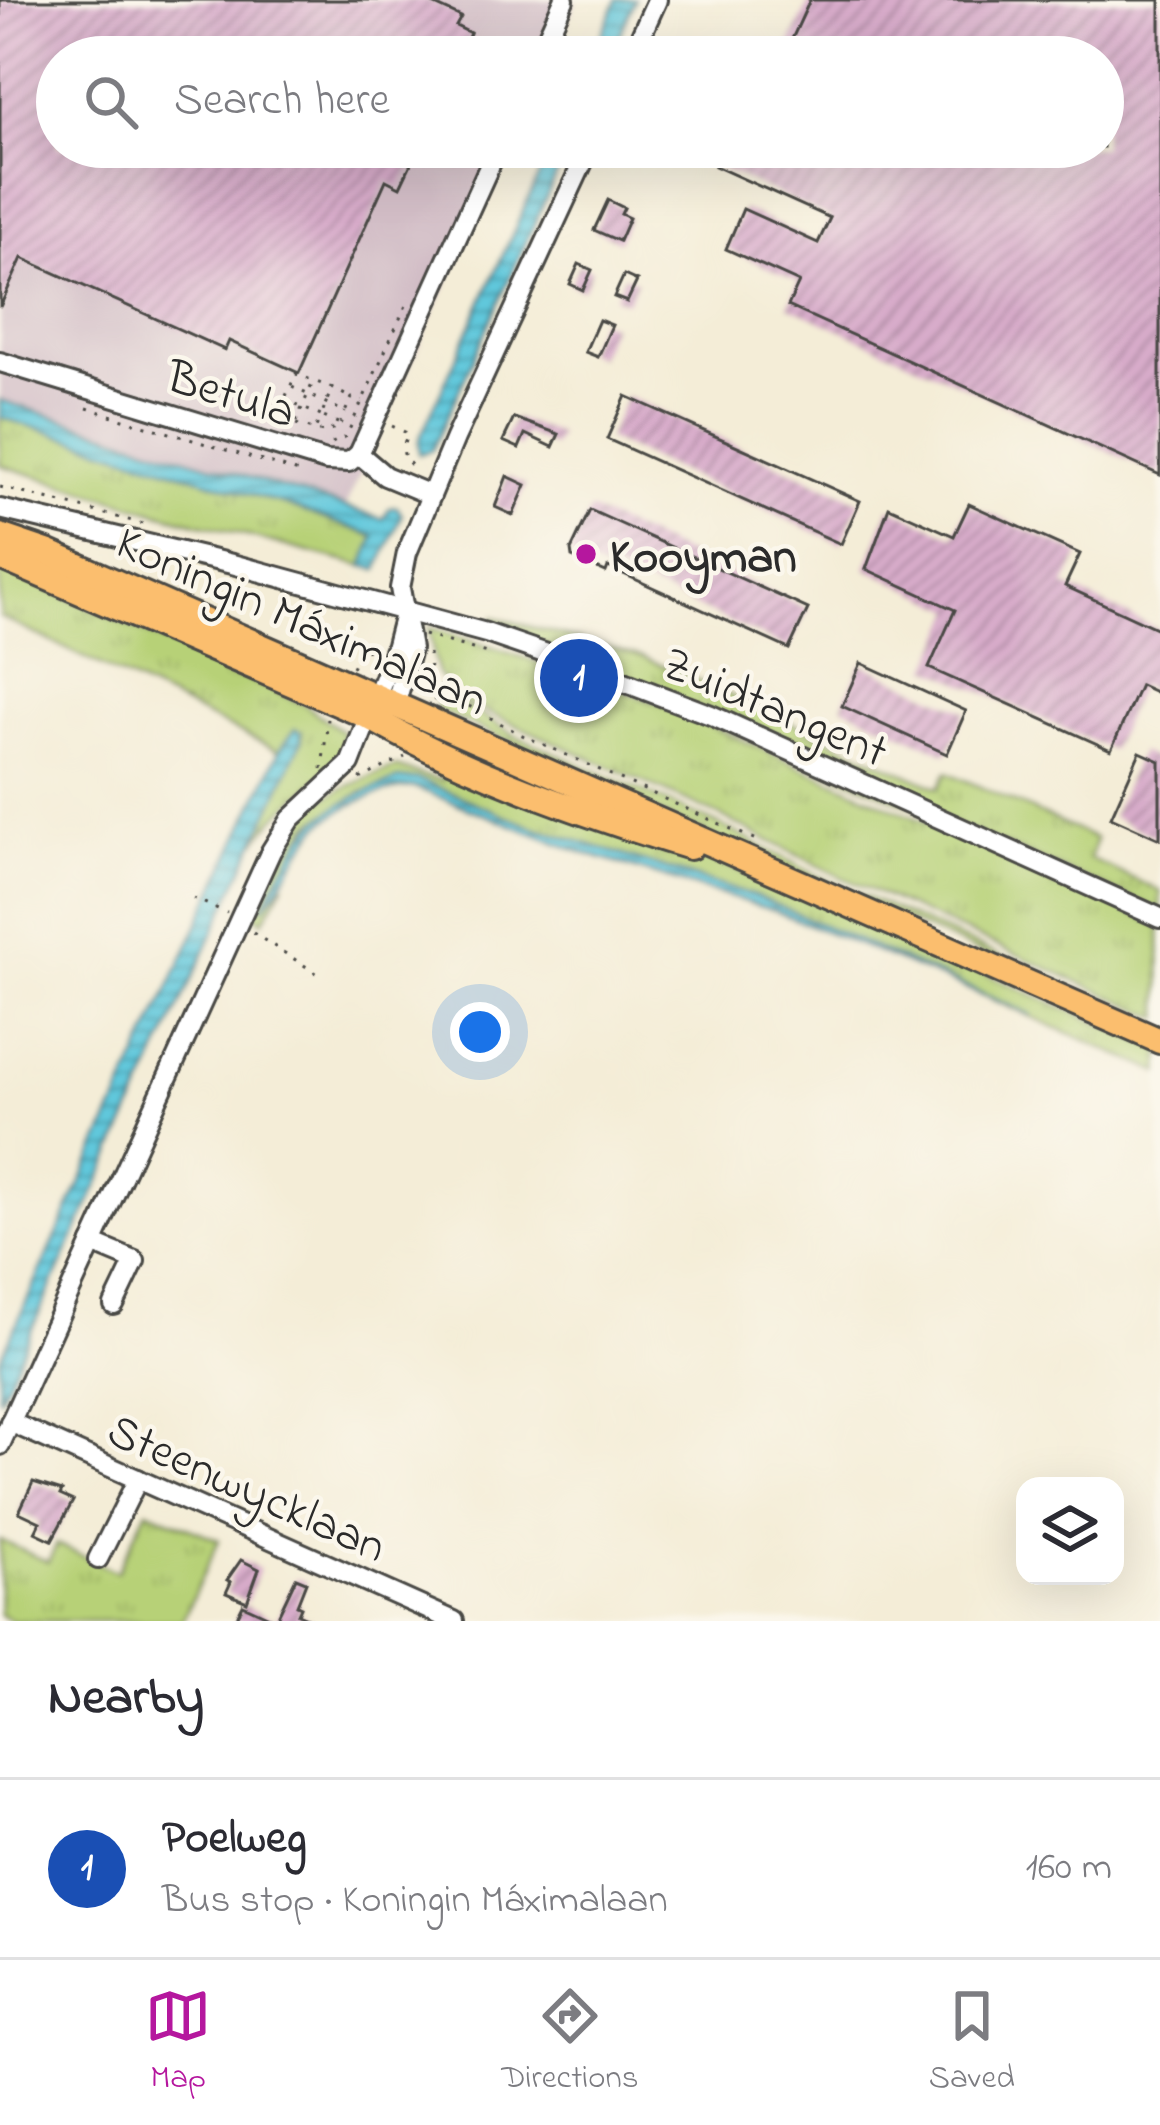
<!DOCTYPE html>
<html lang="en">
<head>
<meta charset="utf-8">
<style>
  body { margin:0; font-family:"Indie Flower",sans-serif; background:#f7f7f7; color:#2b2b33 }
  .controls { position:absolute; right:36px; bottom:36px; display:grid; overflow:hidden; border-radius:24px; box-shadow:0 12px 48px #0002 }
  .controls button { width:108px; height:108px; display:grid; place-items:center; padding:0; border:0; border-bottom:3px solid #e1e1e2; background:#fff; color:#2b2b33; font:60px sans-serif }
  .you { position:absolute; left:480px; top:1032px; width:42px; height:42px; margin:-30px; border:9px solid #fff; border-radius:50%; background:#1a73e8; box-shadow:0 0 0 18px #1a73e833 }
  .badge { display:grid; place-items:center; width:78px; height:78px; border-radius:50%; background:#b5179e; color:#fff; font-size:39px; font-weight:700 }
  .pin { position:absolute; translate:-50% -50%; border:6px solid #fff; box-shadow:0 3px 12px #0006 }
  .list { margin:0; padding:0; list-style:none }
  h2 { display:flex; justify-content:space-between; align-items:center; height:156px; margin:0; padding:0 48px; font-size:51px }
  h2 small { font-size:39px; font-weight:400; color:#7c7c81 }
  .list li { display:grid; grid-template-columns:78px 1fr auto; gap:36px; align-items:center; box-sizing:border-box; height:180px; padding:0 48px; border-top:3px solid #e1e1e2 }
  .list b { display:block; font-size:45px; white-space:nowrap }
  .list p { margin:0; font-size:39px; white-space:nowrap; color:#7c7c81 }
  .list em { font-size:39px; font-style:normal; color:#7c7c81 }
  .icon { flex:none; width:66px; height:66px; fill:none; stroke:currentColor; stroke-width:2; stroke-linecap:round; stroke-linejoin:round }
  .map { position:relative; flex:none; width:1160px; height:1621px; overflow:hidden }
  .search { position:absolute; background:#fff; box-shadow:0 12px 48px #0002; left:36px; right:36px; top:36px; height:132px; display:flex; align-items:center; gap:30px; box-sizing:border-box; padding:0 42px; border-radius:66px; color:#7c7c81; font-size:45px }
  .sheet { height:336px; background:#fff }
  nav { display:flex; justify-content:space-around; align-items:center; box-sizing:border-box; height:168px; border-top:3px solid #e1e1e2; background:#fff; font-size:33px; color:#7c7c81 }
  nav a { display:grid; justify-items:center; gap:6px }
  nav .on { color:#b5179e }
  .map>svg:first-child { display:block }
</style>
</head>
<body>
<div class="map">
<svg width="1160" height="1621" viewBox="0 0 1160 1621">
  <defs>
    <pattern id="grass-tufts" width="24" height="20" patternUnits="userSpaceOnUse" patternTransform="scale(3)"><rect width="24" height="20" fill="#b7d177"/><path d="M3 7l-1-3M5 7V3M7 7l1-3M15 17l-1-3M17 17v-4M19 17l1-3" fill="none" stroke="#9eb467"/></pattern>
    <pattern id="water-rules" width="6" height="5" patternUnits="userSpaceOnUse" patternTransform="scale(3)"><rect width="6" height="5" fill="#60c8dc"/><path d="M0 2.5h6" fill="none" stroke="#4fa3b3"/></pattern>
    <pattern id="building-hatch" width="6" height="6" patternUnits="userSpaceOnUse" patternTransform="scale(3)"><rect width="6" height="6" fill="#d8acca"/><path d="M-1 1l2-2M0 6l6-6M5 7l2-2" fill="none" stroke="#af8ca4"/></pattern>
  </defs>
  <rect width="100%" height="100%" fill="#fbf7ec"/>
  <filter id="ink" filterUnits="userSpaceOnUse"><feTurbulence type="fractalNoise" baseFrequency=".00833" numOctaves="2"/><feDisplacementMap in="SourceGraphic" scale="24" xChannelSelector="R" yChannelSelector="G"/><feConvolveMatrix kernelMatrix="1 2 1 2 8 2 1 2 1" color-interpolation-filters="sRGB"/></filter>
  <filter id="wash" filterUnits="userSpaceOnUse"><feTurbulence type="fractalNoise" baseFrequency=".004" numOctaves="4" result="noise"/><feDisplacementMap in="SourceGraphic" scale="48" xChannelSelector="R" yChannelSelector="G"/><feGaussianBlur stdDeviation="2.7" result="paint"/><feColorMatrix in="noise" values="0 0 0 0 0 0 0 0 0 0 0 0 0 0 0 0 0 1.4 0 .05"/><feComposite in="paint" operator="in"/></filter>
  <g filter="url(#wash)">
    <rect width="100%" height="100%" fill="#f4edd7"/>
    <path fill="#d2bdc6" d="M0 0H577L551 57H57V147H510L338 523 0 406Z"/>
    <g fill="url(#grass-tufts)" stroke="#717e51" stroke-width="3">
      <path d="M0 417 286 505 376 537 363 566 162 514 0 465Z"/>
      <path d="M0 567 305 705 343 732 342 757 275 818 256 841 301 742 300 732 294 730 279 751 0 617Z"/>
      <path d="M494 617 641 656 939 788 947 772 1096 839 1090 859 1160 891V910L490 629Z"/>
      <path d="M428 627 541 663 540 670 587 687 591 680 667 707 1160 926V1018L839 876 718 815 466 703 438 675Z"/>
      <path d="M443 693 517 736 731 830 816 875 1160 1026V1031L665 816 585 773 450 716 435 708Z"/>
      <path d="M417 749 778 885 1160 1049V1073L757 897 530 826 418 779 362 792 309 825 262 907 285 883 263 921 254 915C264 871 289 824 327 797 347 784 374 776 396 767L442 781 444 771 411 759Z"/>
      <path d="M147 1510 219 1540 182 1621H13L0 1615V1540L48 1562 57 1544 117 1572Z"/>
    </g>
    <g fill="url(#water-rules)" stroke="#467a84" stroke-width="3">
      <path d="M617 0H635L610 57H592Z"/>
      <path d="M552 147H569L432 450 419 454 418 442Z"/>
      <path d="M0 400 383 519 390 508 397 507 402 515 378 570 363 566 375 536 286 505 0 417Z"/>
      <path d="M295 729 301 732V742L0 1399V1360L211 896 279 751Z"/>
      <path d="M399 779H418L530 826 757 897 1032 1015 775 911 583 853 414 787C383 789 334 807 314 833 294 857 282 889 262 908 305 828 310 811 399 779Z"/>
    </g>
    <g id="blocks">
      <g fill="url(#building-hatch)">
        <path d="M0 0H424L461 17 456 26 470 33 460 57H57V147H419L400 187 386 180 299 373 229 341 225 350 22 258 0 307Z"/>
        <path d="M810 0H1160V475L788 306 799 282 726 249 743 209 818 243 830 218 715 166 723 147H1103V57H753L761 41 786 52Z"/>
        <path d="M682 39 721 57H682L676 54Z"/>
        <path d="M608 200 624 208 621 214 629 218 619 241 594 230Z"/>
        <path d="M579 264 592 270 583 290 570 284Z"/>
        <path d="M624 275 637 281 627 302 614 297Z"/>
        <path d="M599 320 612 325 598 357 585 352Z"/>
        <path d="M626 396 860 501 841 544 607 439Z"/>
        <path d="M514 418 559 434 553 447 525 434 519 448 503 441Z"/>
        <path d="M507 476 526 485 513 515 495 507Z"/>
        <path d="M969 504 1080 554 1065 586 1160 630V694L1140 685 1111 750 929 668 955 610 866 569 889 507 954 536Z"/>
        <path d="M590 510 808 609 789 649 608 567 606 572 572 557 571 550Z"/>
        <path d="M861 663 966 711 947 754 842 706Z"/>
        <path d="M1140 752 1160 761V839L1111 817Z"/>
        <path d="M33 1482 62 1491 60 1495 73 1501 52 1540 35 1532 40 1522 19 1512Z"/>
        <path d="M241 1560 259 1569 247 1602 226 1593 231 1582 227 1580Z"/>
        <path d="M296 1578 306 1582 297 1605 301 1607 298 1614 314 1621H235L243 1605 276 1620Z"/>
      </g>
    </g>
  </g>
  <g filter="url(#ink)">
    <use href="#blocks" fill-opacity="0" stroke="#494845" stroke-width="3"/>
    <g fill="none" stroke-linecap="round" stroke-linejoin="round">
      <g stroke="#494845" stroke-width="24">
        <g id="minor">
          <path d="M538 57 564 0"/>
          <path d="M631 57 657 0"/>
          <path d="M0 362 326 461 349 462 359 454"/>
          <path d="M359 454 498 147"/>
          <path d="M359 454 385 476 431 495"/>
          <path d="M0 509 232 564 486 633 582 666 711 715 1160 918"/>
          <path d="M387 709 395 706 411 649 400 588 407 553 455 438 590 147"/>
          <path d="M92 1243 135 1261 114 1305"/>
          <path d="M10 1422 454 1621"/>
          <path d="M0 1445 271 851 291 819 350 764 395 649 403 618"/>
          <path d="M98 1559 138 1479"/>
        </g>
      </g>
      <g stroke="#494845" stroke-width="30">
        <g id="major">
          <path d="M0 536 47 552 1160 1041"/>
          <path d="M0 557 367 716C469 774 579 813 690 847"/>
        </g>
      </g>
      <g stroke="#494845" stroke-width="3" stroke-dasharray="3 9" stroke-linecap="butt">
        <path d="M292 387 345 412 352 398 362 401"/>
        <path d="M332 388 296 374 276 418 323 432 339 427 345 412"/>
        <path d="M285 400 321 416 316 427"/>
        <path d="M87 408 302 473"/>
        <path d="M296 422 313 382"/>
        <path d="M338 423 321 416 332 388 349 397"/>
        <path d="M392 426 407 433C401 454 402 456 416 470"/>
        <path d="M332 443 345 437 349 430 408 301"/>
        <path d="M0 487 144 524"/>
        <path d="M424 635 490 654"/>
        <path d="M429 653 430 673"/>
        <path d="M352 667 359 652 374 649"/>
        <path d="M421 670 456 699 520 734 758 841"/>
        <path d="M434 701 442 687"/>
        <path d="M322 769 328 719"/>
        <path d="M360 779 405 757"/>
        <path d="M193 898 227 913"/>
        <path d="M253 933 318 974"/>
      </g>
      <use href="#minor" stroke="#fff" stroke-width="18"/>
      <use href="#major" stroke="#fbbe6e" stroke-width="24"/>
    </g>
  </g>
  <circle fill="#b5179e" stroke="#fbf7ec" stroke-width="4.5" cx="586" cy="554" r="12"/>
  <g text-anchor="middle" stroke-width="9" stroke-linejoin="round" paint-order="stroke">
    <g font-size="48" fill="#2b2b2b" stroke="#fbf7ec">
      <text transform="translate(232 392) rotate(17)" y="17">Betula</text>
      <text transform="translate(303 619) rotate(24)" y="17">Koningin Máximalaan</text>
      <text transform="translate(776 705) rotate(23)" y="17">Zuidtangent</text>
      <text transform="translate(248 1486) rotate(24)" y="17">Steenwycklaan</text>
    </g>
    <g font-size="48" font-weight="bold" fill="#2b2b2b" stroke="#fbf7ec" text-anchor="start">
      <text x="610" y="571">Kooyman</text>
    </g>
  </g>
</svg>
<div class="controls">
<button><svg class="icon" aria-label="layers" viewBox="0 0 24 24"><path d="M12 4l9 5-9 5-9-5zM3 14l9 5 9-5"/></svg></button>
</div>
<div class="you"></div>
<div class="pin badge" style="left:579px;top:678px;background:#1a4fb4">1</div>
<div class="search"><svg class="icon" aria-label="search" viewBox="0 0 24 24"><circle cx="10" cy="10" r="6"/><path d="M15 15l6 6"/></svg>Search here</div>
</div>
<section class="sheet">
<h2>Nearby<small></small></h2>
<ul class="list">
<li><span class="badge" style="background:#1a4fb4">1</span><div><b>Poelweg</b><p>Bus stop · Koningin Máximalaan</p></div><em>160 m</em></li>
</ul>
</section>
<nav>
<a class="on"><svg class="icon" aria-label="map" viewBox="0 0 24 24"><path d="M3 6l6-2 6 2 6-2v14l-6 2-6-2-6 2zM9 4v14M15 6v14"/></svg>Map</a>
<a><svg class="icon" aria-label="directions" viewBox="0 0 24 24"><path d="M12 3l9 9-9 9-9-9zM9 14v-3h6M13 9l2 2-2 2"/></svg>Directions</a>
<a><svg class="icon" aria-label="saved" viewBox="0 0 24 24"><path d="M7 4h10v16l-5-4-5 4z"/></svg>Saved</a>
</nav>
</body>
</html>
